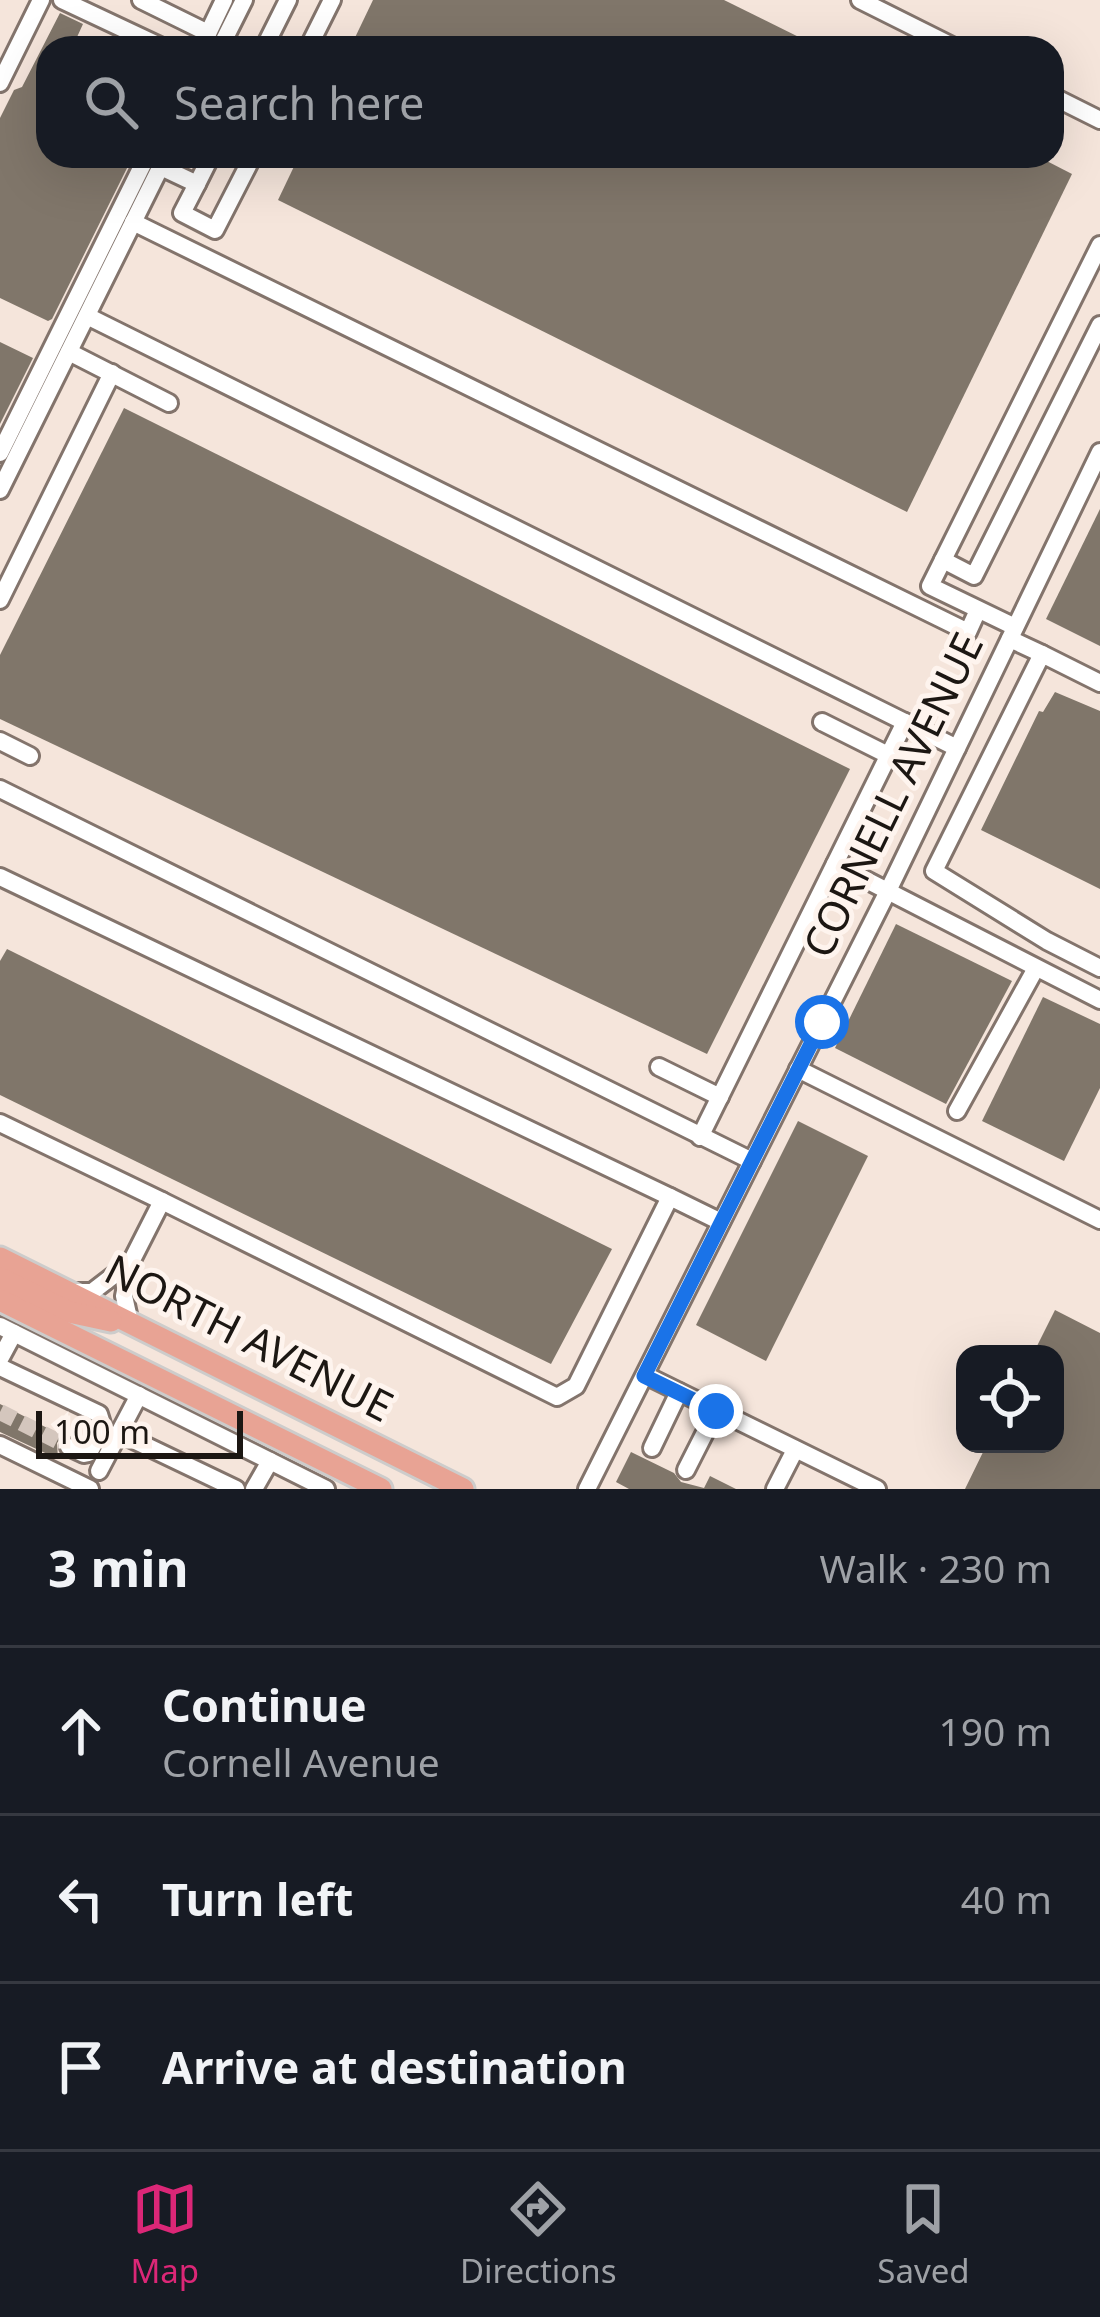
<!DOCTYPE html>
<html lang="en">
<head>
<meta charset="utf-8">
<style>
  body { margin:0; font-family:"Noto Sans",sans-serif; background:#242831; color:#f1f3f6 }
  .controls { position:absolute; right:36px; bottom:36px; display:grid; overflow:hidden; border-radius:24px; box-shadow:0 12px 48px #0002 }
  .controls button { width:108px; height:108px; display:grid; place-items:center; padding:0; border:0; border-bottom:3px solid #363941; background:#171b24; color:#f1f3f6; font:60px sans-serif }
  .scale { position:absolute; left:36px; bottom:30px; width:207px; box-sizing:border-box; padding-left:12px; border:6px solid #1c1713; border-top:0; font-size:33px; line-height:42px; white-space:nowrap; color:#1c1713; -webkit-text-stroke:9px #fef4ee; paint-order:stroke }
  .stop { position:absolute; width:36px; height:36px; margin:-27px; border:9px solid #1a73e8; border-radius:50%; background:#fff }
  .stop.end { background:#1a73e8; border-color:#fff; box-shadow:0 3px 12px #0008 }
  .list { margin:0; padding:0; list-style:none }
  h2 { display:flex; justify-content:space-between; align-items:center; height:156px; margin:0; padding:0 48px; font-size:51px }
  h2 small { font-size:39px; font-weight:400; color:#9ea1a6 }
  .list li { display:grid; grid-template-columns:78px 1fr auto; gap:36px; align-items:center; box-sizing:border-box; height:168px; padding:0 48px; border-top:3px solid #363941 }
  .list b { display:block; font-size:45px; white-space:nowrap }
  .list p { margin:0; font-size:39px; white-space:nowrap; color:#9ea1a6 }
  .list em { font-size:39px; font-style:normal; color:#9ea1a6 }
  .icon { flex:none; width:66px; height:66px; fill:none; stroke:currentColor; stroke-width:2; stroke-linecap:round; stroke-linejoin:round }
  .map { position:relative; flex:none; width:1100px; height:1489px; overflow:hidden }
  .search { position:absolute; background:#171b24; box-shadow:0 12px 48px #0002; left:36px; right:36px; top:36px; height:132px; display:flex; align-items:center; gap:30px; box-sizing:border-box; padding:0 42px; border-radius:36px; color:#9ea1a6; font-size:45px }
  .sheet { height:660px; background:#171b24 }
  nav { display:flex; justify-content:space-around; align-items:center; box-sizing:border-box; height:168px; border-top:3px solid #363941; background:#171b24; font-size:33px; color:#9ea1a6 }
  nav a { display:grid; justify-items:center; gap:6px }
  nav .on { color:#db2777 }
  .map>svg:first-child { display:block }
</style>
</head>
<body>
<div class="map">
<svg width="1100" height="1489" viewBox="0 0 1100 1489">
  <rect width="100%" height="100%" fill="#f5e5db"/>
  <g fill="#80766a">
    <path d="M373 0H724L821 48H350Z"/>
    <path d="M60 13 83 24 72 48H48V156H133L52 319 48 321 0 298V118L14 90 22 87Z"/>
    <path d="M299 156H1037L1072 174 907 512 278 200Z"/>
    <path d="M0 342 33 358 0 424Z"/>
    <path d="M124 408 850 769 707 1054 0 719V655Z"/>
    <path d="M1100 509V646L1046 619Z"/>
    <path d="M1055 692 1100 711V889L981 830 1039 711 1043 712Z"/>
    <path d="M896 924 1012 981 946 1104 835 1048Z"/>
    <path d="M7 949 612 1249 551 1364 0 1095V961Z"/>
    <path d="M1043 997 1100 1024V1088L1064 1161 982 1121Z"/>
    <path d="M798 1121 868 1156 766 1361 696 1325Z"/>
    <path d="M1055 1310 1100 1333V1489H965L987 1444H1055V1354H1033Z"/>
    <path d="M0 1404 63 1436 57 1443 58 1459 0 1432Z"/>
    <path d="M631 1452 674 1473 681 1482 704 1488 710 1476 736 1489H629L616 1482Z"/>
  </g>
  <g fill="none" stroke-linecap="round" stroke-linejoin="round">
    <path stroke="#d4c6bd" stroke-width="16" stroke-dasharray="16 8" stroke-linecap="butt" d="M0 1412 69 1447"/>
    <g stroke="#83746c" stroke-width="22">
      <g id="minor">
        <path d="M62 0 164 48"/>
        <path d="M141 0 208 33"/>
        <path d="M860 0 956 48"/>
        <path d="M201 48 224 0"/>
        <path d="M220 48 244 0"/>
        <path d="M264 48 288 0"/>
        <path d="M308 48 332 0"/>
        <path d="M0 83 41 0"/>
        <path d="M1052 96 1100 120"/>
        <path d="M161 167 197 184 182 213 215 230 253 156"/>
        <path d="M197 184 211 156"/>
        <path d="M133 222 968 632 978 610"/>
        <path d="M87 316 957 748"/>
        <path d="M69 352 169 403"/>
        <path d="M0 453 147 156"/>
        <path d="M0 490 166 156"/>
        <path d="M943 560 974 576 1100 325"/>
        <path d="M0 600 112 373"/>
        <path d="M1015 627 930 586 1100 245"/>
        <path d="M1010 639 1042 654"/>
        <path d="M1100 683 1042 654 934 871 1047 941 1100 968"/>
        <path d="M822 722 888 755"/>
        <path d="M0 741 30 756"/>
        <path d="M0 789 752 1161"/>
        <path d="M835 864 1100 1000"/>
        <path d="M0 877 670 1197"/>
        <path d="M659 1067 720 1097"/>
        <path d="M798 1069 1100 1220"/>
        <path d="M957 1111 1036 968"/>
        <path d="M0 1123 162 1201"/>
        <path d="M700 1137 905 722"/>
        <path d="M131 1262 162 1201 557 1397 576 1386 670 1197 721 1222"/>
        <path d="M73 1292H92L131 1262 124 1296 130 1323"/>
        <path d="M0 1326 326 1489"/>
        <path d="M0 1359 14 1333"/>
        <path d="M0 1367 99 1414 103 1427 89 1453 84 1454 69 1447"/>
        <path d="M645 1375 877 1489"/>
        <path d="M119 1433 236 1489"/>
        <path d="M0 1445 90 1489"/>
        <path d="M652 1448 679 1392"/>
        <path d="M686 1470 716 1411"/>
        <path d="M99 1471 139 1395"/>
        <path d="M254 1489 270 1461"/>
        <path d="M587 1489 887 893 1100 452"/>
        <path d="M775 1489 795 1450"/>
      </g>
    </g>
    <g stroke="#cdcccb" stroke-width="27">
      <g id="major">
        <path d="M0 1258 463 1489"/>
        <path d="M0 1278 69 1312 111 1321"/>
        <path d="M0 1300 381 1489"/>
      </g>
    </g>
    <use href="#minor" stroke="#fff" stroke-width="16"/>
    <use href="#major" stroke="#e8a394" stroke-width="21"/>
  </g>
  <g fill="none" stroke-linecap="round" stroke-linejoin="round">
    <path stroke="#1a73e8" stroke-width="15" d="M716 1411 644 1376 822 1022"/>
  </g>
  <g text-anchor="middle" stroke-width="10" stroke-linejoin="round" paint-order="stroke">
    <g font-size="42" fill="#1c1713" stroke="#fef4ee">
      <text transform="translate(893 795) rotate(-64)" y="15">CORNELL AVENUE</text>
      <text transform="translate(249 1338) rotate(27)" y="15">NORTH AVENUE</text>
    </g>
  </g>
</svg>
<div class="controls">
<button><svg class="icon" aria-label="locate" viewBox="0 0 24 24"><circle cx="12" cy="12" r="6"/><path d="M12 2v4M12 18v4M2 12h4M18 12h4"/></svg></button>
</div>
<div class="scale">100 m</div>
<div class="stop" style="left:822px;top:1022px"></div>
<div class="stop end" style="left:716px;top:1411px"></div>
<div class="search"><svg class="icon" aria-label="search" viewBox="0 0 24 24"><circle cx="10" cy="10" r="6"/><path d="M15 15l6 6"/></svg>Search here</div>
</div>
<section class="sheet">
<h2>3 min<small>Walk · 230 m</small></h2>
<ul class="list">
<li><svg class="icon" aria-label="ahead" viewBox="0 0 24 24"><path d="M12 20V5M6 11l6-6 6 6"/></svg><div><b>Continue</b><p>Cornell Avenue</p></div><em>190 m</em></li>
<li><svg class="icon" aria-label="left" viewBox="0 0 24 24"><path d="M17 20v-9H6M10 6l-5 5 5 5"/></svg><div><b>Turn left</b></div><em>40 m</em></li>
<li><svg class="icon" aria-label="arrive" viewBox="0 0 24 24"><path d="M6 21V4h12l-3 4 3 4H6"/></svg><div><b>Arrive at destination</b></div></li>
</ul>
</section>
<nav>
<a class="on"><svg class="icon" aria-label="map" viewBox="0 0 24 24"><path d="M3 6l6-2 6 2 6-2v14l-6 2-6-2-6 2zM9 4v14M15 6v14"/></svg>Map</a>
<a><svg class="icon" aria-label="directions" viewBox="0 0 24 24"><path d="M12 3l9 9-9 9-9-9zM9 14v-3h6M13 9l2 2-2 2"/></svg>Directions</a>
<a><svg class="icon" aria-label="saved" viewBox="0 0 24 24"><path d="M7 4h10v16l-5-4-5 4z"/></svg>Saved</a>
</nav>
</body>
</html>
